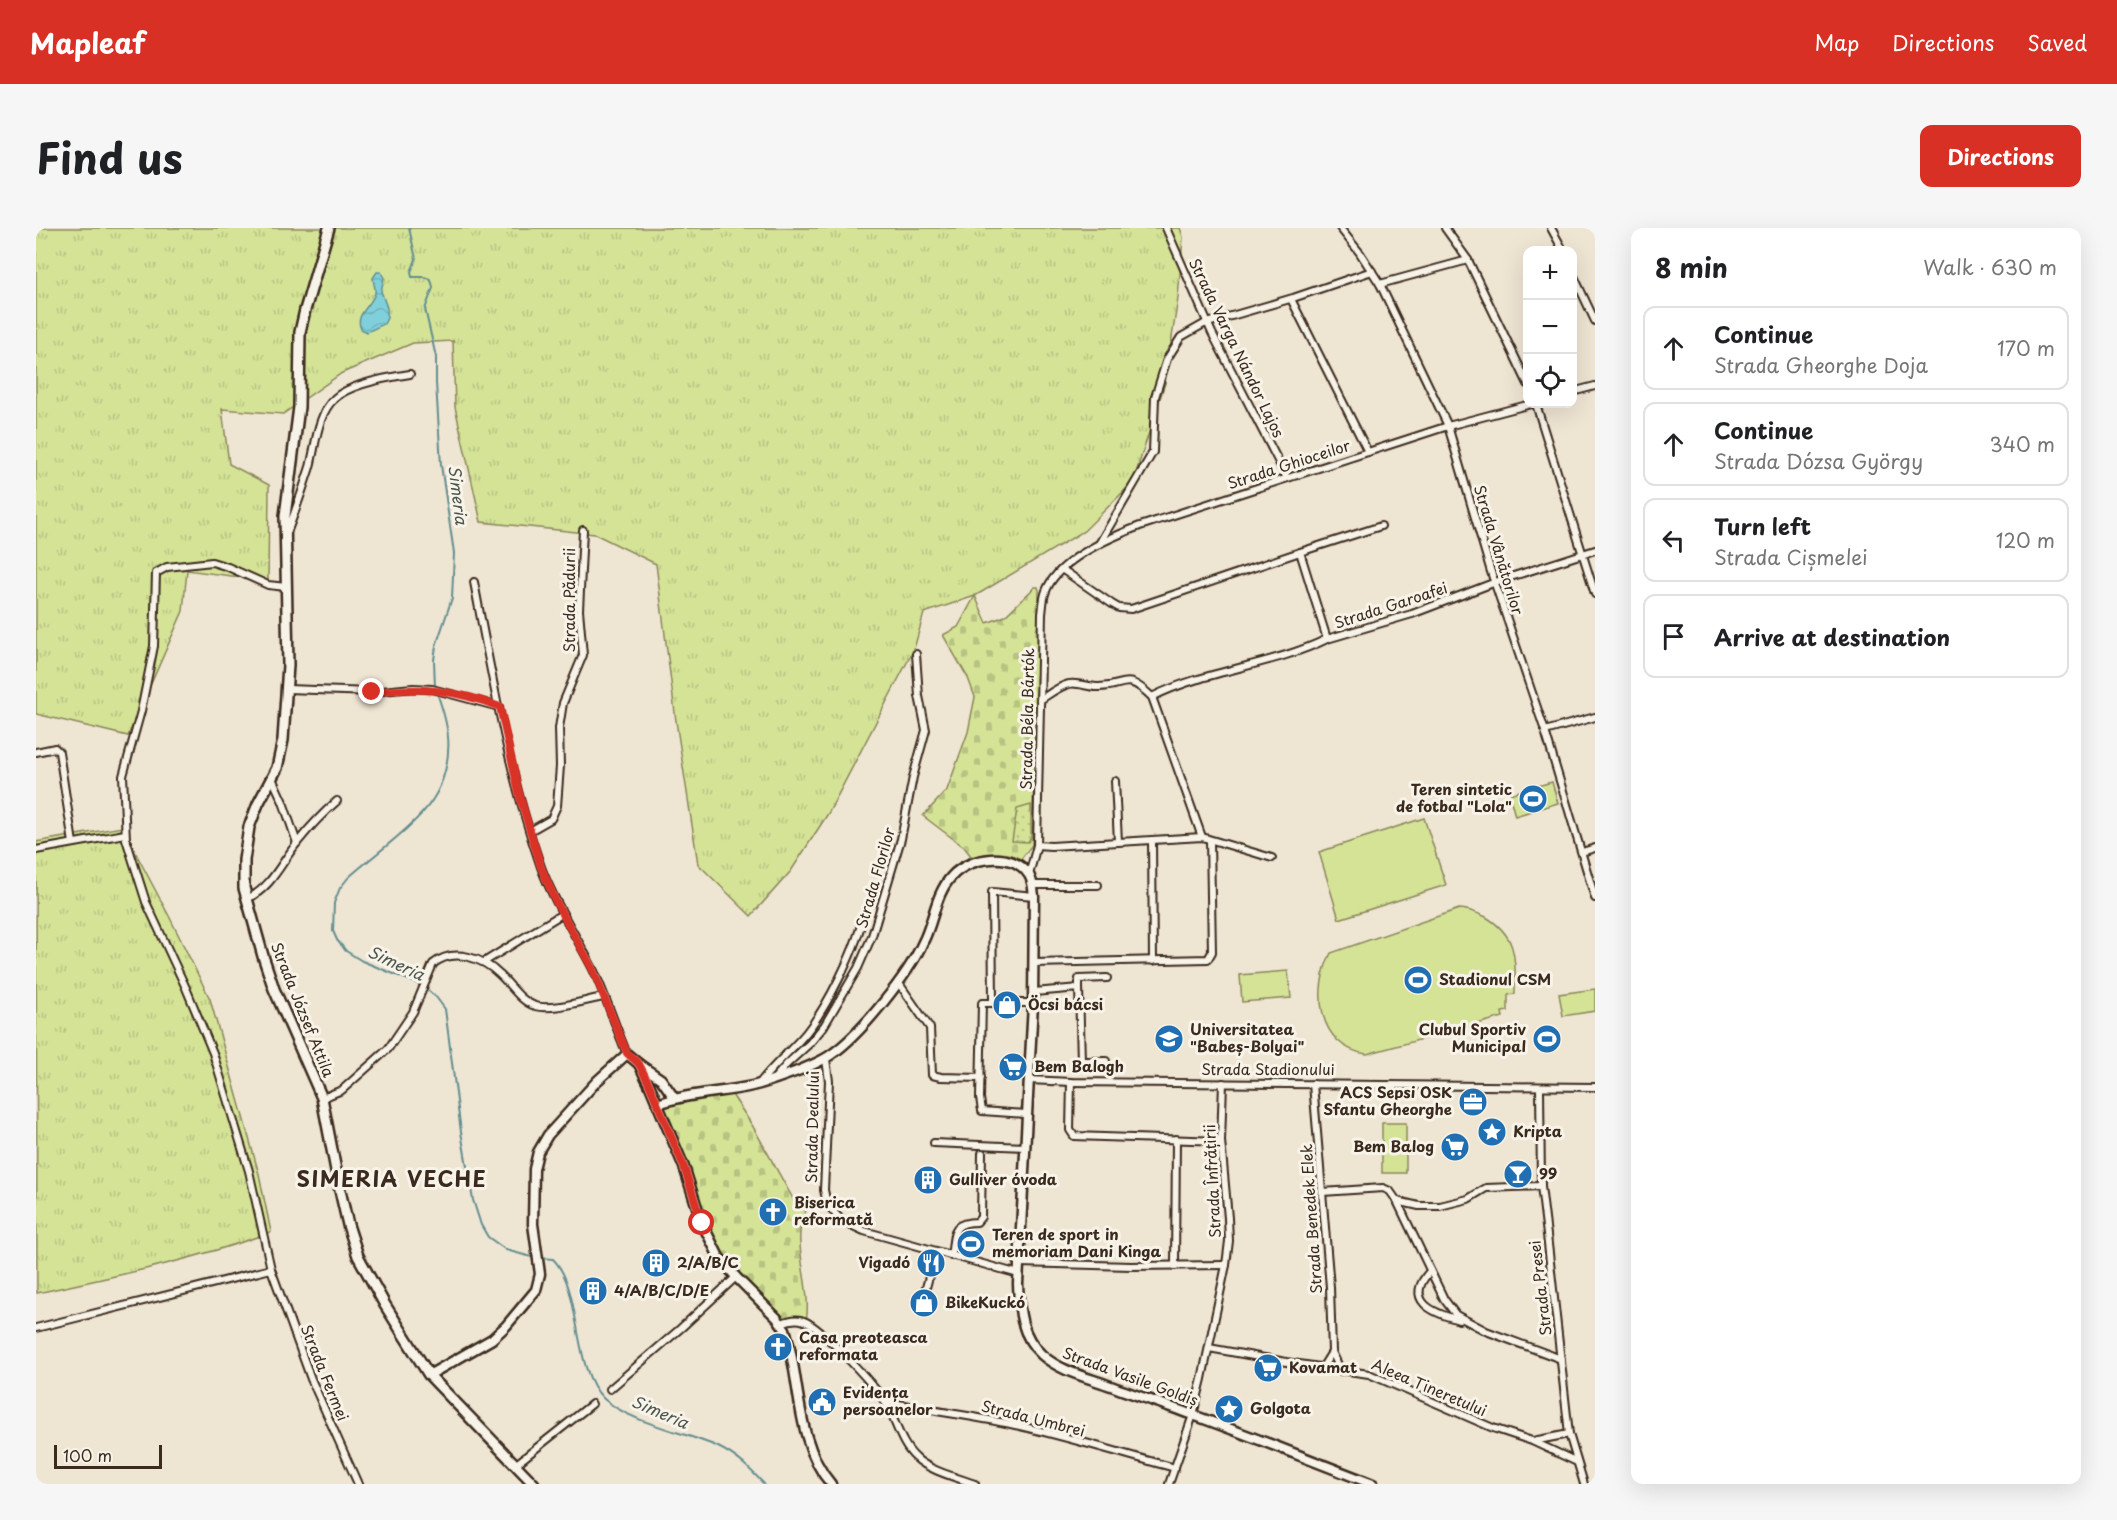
<!DOCTYPE html>
<html lang="en">
<head>
<meta charset="utf-8">
<style>
  body { margin:0; font-family:"Playpen Sans",sans-serif; background:#f6f6f6; color:#202124 }
  .controls { position:absolute; right:18px; top:18px; display:grid; overflow:hidden; border-radius:12px; box-shadow:0 6px 24px #0002 }
  .controls button { width:54px; height:54px; display:grid; place-items:center; padding:0; border:0; border-bottom:2px solid #e0e0e0; background:#fff; color:#202124; font:30px sans-serif }
  .scale { position:absolute; left:18px; bottom:15px; width:108px; box-sizing:border-box; padding-left:6px; border:3px solid #3b2a1e; border-top:0; font-size:16px; line-height:21px; white-space:nowrap; color:#3b2a1e; -webkit-text-stroke:4px #f7f3e8; paint-order:stroke }
  .stop { position:absolute; width:18px; height:18px; margin:-14px; border:4px solid #d93025; border-radius:50%; background:#fff }
  .stop.end { background:#d93025; border-color:#fff; box-shadow:0 2px 6px #0008 }
  .list { margin:0; padding:0; list-style:none }
  h2 { display:flex; justify-content:space-between; align-items:center; height:78px; margin:0; padding:0 24px; font-size:26px }
  h2 small { font-size:20px; font-weight:400; color:#757577 }
  .list li { display:grid; grid-template-columns:39px 1fr auto; gap:18px; align-items:center; box-sizing:border-box; height:84px; margin:0 12px 12px; padding:0 12px; border:2px solid #e0e0e0; border-radius:12px }
  .list b { display:block; font-size:22px; white-space:nowrap }
  .list p { margin:0; font-size:20px; white-space:nowrap; color:#757577 }
  .list em { font-size:20px; font-style:normal; color:#757577 }
  .icon { flex:none; width:33px; height:33px; fill:none; stroke:currentColor; stroke-width:2; stroke-linecap:round; stroke-linejoin:round }
  .map { position:relative; flex:none; width:1559px; height:1256px; overflow:hidden; border-radius:12px }
  header { display:flex; align-items:center; gap:36px; box-sizing:border-box; height:84px; padding:0 30px; background:#d93025; color:#fff }
  header strong { font-size:28px }
  nav { display:flex; gap:33px; margin-inline-start:auto; font-size:21px }
  .intro { display:flex; align-items:center; justify-content:space-between; box-sizing:border-box; height:144px; padding:0 36px }
  h1 { margin:0; font-size:42px }
  .button { padding:15px 27px; border-radius:12px; background:#d93025; color:#fff; font-size:21px; font-weight:700 }
  main { display:flex; gap:36px; padding:0 36px }
  aside { flex:1; background:#fff; border-radius:12px; box-shadow:0 6px 24px #0002 }
  .map>svg:first-child { display:block }
</style>
</head>
<body>
<header>
<strong>Mapleaf</strong>
<nav><a>Map</a><a>Directions</a><a>Saved</a></nav>
</header>
<div class="intro"><h1>Find us</h1><a class="button">Directions</a></div>
<main>
<div class="map">
<svg width="1559" height="1256" viewBox="0 0 1559 1256">
  <defs>
    <pattern id="grass-tufts" width="24" height="20" patternUnits="userSpaceOnUse" patternTransform="scale(1.5)"><rect width="24" height="20" fill="#d5e397"/><path d="M3 7l-1-3M5 7V3M7 7l1-3M15 17l-1-3M17 17v-4M19 17l1-3" fill="none" stroke="#b8c382"/></pattern>
    <pattern id="cemetery-stones" width="16" height="16" patternUnits="userSpaceOnUse" patternTransform="scale(1.5)"><rect width="16" height="16" fill="#d5e397"/><path d="M2 7V4a2 2 0 0 1 4 0v3zM10 15v-3a2 2 0 0 1 4 0v3z" fill="#b8c382"/></pattern>
    <pattern id="garden-dots" width="8" height="8" patternUnits="userSpaceOnUse" patternTransform="scale(1.5)"><rect width="8" height="8" fill="#d5e397"/><path d="M2 2h.1M6 6h.1" fill="none" stroke="#b8c382" stroke-width="1.8" stroke-linecap="round"/></pattern>
    <pattern id="water-waves" width="16" height="10" patternUnits="userSpaceOnUse" patternTransform="scale(1.5)"><rect width="16" height="10" fill="#80d0dc"/><path d="M0 5q4-4 8 0t8 0" fill="none" stroke="#70b3bc"/></pattern>
  </defs>
  <rect width="100%" height="100%" fill="#efe5d3"/>
  <filter id="ink" filterUnits="userSpaceOnUse"><feTurbulence type="fractalNoise" baseFrequency=".0167" numOctaves="2"/><feDisplacementMap in="SourceGraphic" scale="12" xChannelSelector="R" yChannelSelector="G"/><feConvolveMatrix kernelMatrix="1 2 1 2 8 2 1 2 1" color-interpolation-filters="sRGB"/></filter>
  <g filter="url(#ink)">
    <g fill="url(#grass-tufts)" stroke="#88865a" stroke-width="1.5">
      <path d="M0 0H1144L1147 9 1142 70 1129 155 1097 254 1048 303 939 368 888 385 878 421 793 584 755 643 715 688 662 636 640 493 620 336 559 306 445 294 419 179 417 113 377 115 306 145 247 186 186 181 193 236 233 257 232 353 151 342 147 383 92 508 0 486Z"/>
      <path d="M86 599 133 688 174 771 223 946 235 1004C159 1032 80 1048 1 1065L0 614Z"/>
    </g>
    <g fill="url(#cemetery-stones)" stroke="#88865a" stroke-width="1.5">
      <path d="M999 359H1002L1003 362 996 617 981 636 939 633 928 619 887 588 911 562 932 504 939 469 932 450 907 407 922 399 939 368 951 395 969 388Z"/>
      <path d="M693 862 716 897 760 976 770 983C753 1013 777 1059 770 1093L746 1095 683 1029 622 876Z"/>
    </g>
    <g fill="#d5e397" stroke="#88865a" stroke-width="1.5">
      <path d="M1516 554 1522 575 1479 588 1473 566Z"/>
      <path d="M1388 590 1410 657 1303 691 1283 624Z"/>
      <path d="M1423 681C1433 681 1441 685 1450 689 1483 709 1479 733 1479 766L1472 767V783L1466 784 1467 789 1331 826C1281 819 1276 762 1295 725Z"/>
      <path d="M1252 743 1255 770 1206 774 1204 747Z"/>
      <path d="M1559 761V783L1527 788 1523 766Z"/>
      <rect x="1346" y="895" width="24" height="50"/>
    </g>
    <path fill="url(#garden-dots)" stroke="#88865a" stroke-width="1.5" d="M995 577V609L992 614 976 613 981 581Z"/>
    <path fill="url(#water-waves)" stroke="#648e90" stroke-width="1.5" d="M341 44H345L348 50 345 63 351 80V90L348 96 331 104 325 101C318 86 335 79 339 65 340 61 337 54 337 50Z"/>
    <g fill="none" stroke-linecap="round" stroke-linejoin="round">
      <g stroke="#648e90" stroke-width="2">
        <path d="M373 0 380 31 375 44 376 49H388L394 51 396 55 397 60 389 81 400 129V155L405 237 418 325 416 370 400 418 398 432 399 459"/>
        <path d="M401 465C406 479 411 494 412 509 414 529 408 555 397 571 382 596 335 629 312 650L304 660 298 675 297 703 301 712 310 723 326 733 385 757 400 769 409 781 425 904 437 972 445 997 452 1009 470 1022 499 1030"/>
        <path d="M505 1030 517 1031C547 1061 535 1140 568 1171 595 1195 649 1204 682 1219 701 1228 714 1241 728 1256"/>
      </g>
      <g stroke="#3b2a1e" stroke-width="10">
        <g id="street">
          <path d="M1130 0 1176 105 1251 250"/>
          <path d="M1304 0 1324 25 1344 56 1412 198 1455 344 1509 503 1559 670"/>
          <path d="M1409 0 1432 32 1492 156"/>
          <path d="M1515 0 1527 22"/>
          <path d="M1536 44 1559 93"/>
          <path d="M1344 56 1432 32"/>
          <path d="M1255 71 1332 224"/>
          <path d="M1536 164 1559 158"/>
          <path d="M1500 176 1559 366"/>
          <path d="M1345 298 1264 324 1291 411 1376 386 1465 352 1559 322"/>
          <path d="M251 305C259 284 267 261 274 239 280 217 281 186 299 170 314 156 354 149 374 146"/>
          <path d="M1063 316 1117 224 1119 169 1131 131 1145 109 1168 96 1257 70 1336 43"/>
          <path d="M1027 342 1076 376 1083 380 1095 381 1264 324"/>
          <path d="M438 354C456 449 473 548 505 639 518 675 540 707 557 741 570 768 579 798 591 826"/>
          <path d="M250 359 232 357 192 339 176 334 131 339 120 345 118 418 105 483 87 548 90 611 110 674 150 760 177 825 213 943 235 1041 275 1151 322 1256"/>
          <path d="M251 461 336 464 377 460 396 461 463 479"/>
          <path d="M1116 469 1166 609"/>
          <path d="M1004 472C1012 467 1023 458 1033 456 1041 454 1052 459 1061 459 1091 460 1087 442 1116 469 1172 441 1236 438 1291 411"/>
          <path d="M1509 503 1559 489"/>
          <path d="M0 524 19 520 23 524 37 615"/>
          <path d="M236 550 247 574 261 615"/>
          <path d="M1079 553 1082 614"/>
          <path d="M494 603 515 591 521 578 524 538 523 500 527 475 547 427 543 382 547 302"/>
          <path d="M1116 612 1117 733"/>
          <path d="M1001 617 1015 618 1166 609 1236 630"/>
          <path d="M0 622 89 606"/>
          <path d="M1546 624 1559 620"/>
          <path d="M993 647 1001 617 1006 386C1007 379 1007 370 1010 363 1022 332 1075 309 1104 298L1412 198 1495 176"/>
          <path d="M997 657H1062"/>
          <path d="M211 671C236 659 245 635 261 615 273 600 287 585 301 573"/>
          <path d="M448 734 526 686"/>
          <path d="M998 735 1172 731 1176 724 1174 613"/>
          <path d="M862 754 894 800 896 847 905 849 945 850"/>
          <path d="M1043 760V751L1071 750"/>
          <path d="M998 764 1043 760 1045 833H1070"/>
          <path d="M957 774 956 664 998 668"/>
          <path d="M790 831 793 853 788 962C791 985 808 995 828 1003L983 1046"/>
          <path d="M738 851 751 836 774 815 788 798 822 740 836 708 865 611 877 549 890 502 883 468 880 426"/>
          <path d="M993 852 1035 854 1559 859"/>
          <path d="M1035 854 1034 902 1038 908 1185 913"/>
          <path d="M723 856C737 837 755 823 770 805 791 779 818 725 826 693"/>
          <path d="M1277 856 1294 1059 1296 1124 1305 1143"/>
          <path d="M1504 859 1505 958 1511 1007 1533 1206 1548 1256"/>
          <path d="M286 870 306 862 352 821 377 784 397 736C418 719 447 730 464 747 475 757 484 773 499 778 516 783 550 772 568 769"/>
          <path d="M990 886 946 883 944 870 946 775H997"/>
          <path d="M898 915 989 919"/>
          <path d="M1286 964 1347 960 1354 963 1361 973 1408 1071 1420 1087 1450 1103 1525 1131"/>
          <path d="M1361 973 1383 978H1404L1432 971 1450 960 1505 958"/>
          <path d="M915 1028C919 1006 914 994 941 994L945 989 946 925"/>
          <path d="M983 1035 1095 1038 1190 1037"/>
          <path d="M1139 1038 1140 911"/>
          <path d="M1394 1043C1367 1073 1397 1085 1423 1092"/>
          <path d="M885 1078 900 1023"/>
          <path d="M746 1095C753 1092 761 1090 768 1093 785 1099 838 1157 849 1174 860 1192 864 1216 880 1230 892 1242 922 1250 939 1256"/>
          <path d="M0 1100 235 1041"/>
          <path d="M1173 1120 1256 1135 1333 1146 1457 1200 1496 1213 1541 1234"/>
          <path d="M1286 1140 1296 1124"/>
          <path d="M574 1161 645 1100 700 1049"/>
          <path d="M848 1173C893 1183 939 1188 984 1198 1036 1210 1087 1226 1139 1240"/>
          <path d="M1497 1213 1533 1206"/>
          <path d="M479 1237 556 1176"/>
          <path d="M1133 1256 1157 1187 1166 1151 1190 1037 1193 1013 1192 990 1185 913 1187 855"/>
        </g>
      </g>
      <g stroke="#3b2a1e" stroke-width="13">
        <g id="secondary">
          <path d="M603 836 625 851 639 871"/>
          <path d="M622 876C652 865 685 865 716 858 730 855 745 849 759 844 772 839 785 834 796 826 825 806 873 746 887 714 898 693 899 666 916 648 933 629 977 622 993 647 997 653 997 661 998 668L997 775 982 1056C983 1083 985 1108 1006 1127 1024 1143 1050 1149 1072 1157 1099 1167 1127 1176 1154 1186 1216 1208 1276 1233 1337 1256"/>
          <path d="M393 1147 456 1111 470 1098 500 1062 504 1046 497 996 498 941 502 924 512 907 561 853 591 826 603 836 613 856 648 939 666 995 683 1029 700 1049 741 1090 749 1101C765 1151 759 1214 795 1256"/>
        </g>
      </g>
      <g stroke="#3b2a1e" stroke-width="14">
        <path id="primary" d="M293 0 269 82 264 104 263 179 249 288 252 437 247 512 241 540 222 576 213 599 208 632V660L227 728 238 761 286 870 303 958 312 997 322 1028 349 1077 393 1147 498 1256"/>
      </g>
      <use href="#street" stroke="#f7f3e8" stroke-width="6"/>
      <use href="#secondary" stroke="#f7f3e8" stroke-width="8"/>
      <use href="#primary" stroke="#f7f3e8" stroke-width="9"/>
    </g>
  </g>
  <g fill="none" stroke-linecap="round" stroke-linejoin="round" filter="url(#ink)">
    <path stroke="#d93025" stroke-width="8" d="M336 464C384 459 418 461 464 479L484 569 505 639 520 674 557 742 591 825 603 836 613 856 648 939 666 995"/>
  </g>
  <defs>
    <g id="stadium-disc" transform="scale(1.5)"><circle r="9.5" fill="#1f6fb2" stroke="#f7f3e8"/><path d="M0-5a6.5 5 0 1 0 0 10a6.5 5 0 1 0 0-10ZM-3.5-1.8h7v3.6h-7Z" fill="#fff"/></g>
    <g id="shop-disc" transform="scale(1.5)"><circle r="9.5" fill="#1f6fb2" stroke="#f7f3e8"/><path d="M-5-2.5h2.3a2.7 3.5 0 0 1 5.4 0H5L5.5 6h-11ZM-1.5-2.5h3a1.5 2.3 0 0 0-3 0Z" fill="#fff"/></g>
    <g id="university-disc" transform="scale(1.5)"><circle r="9.5" fill="#1f6fb2" stroke="#f7f3e8"/><path d="M0-5L7-2L0 1L-7-2ZM-4 1L0 2.5L4 1V4Q0 6-4 4Z" fill="#fff"/></g>
    <g id="supermarket-disc" transform="scale(1.5)"><circle r="9.5" fill="#1f6fb2" stroke="#f7f3e8"/><path d="M-6-5.5h2.5l.6 2H6L4.5 2H-2.5L-4.4-4H-6ZM-1.5 3.2a1.3 1.3 0 1 0 .1 0ZM3 3.2a1.3 1.3 0 1 0 .1 0Z" fill="#fff"/></g>
    <g id="office-disc" transform="scale(1.5)"><circle r="9.5" fill="#1f6fb2" stroke="#f7f3e8"/><path d="M-6-3h4V-5.5h4V-3h4V5H-6ZM-1-4.5V-3h2v-1.5ZM-6 0V1H6V0Z" fill="#fff"/></g>
    <g id="sight-disc" transform="scale(1.5)"><circle r="9.5" fill="#1f6fb2" stroke="#f7f3e8"/><path d="M0-6L1.8-2.2L6-1.7L2.9 1.2L3.7 5.4L0 3.3L-3.7 5.4L-2.9 1.2L-6-1.7L-1.8-2.2Z" fill="#fff"/></g>
    <g id="bar-disc" transform="scale(1.5)"><circle r="9.5" fill="#1f6fb2" stroke="#f7f3e8"/><path d="M-6-5H6L.8 .8V4.5H3.5V6h-7V4.5H-.8V.8Z" fill="#fff"/></g>
    <g id="building-disc" transform="scale(1.5)"><circle r="9.5" fill="#1f6fb2" stroke="#f7f3e8"/><path d="M-4-6H4V6H1V3H-1V6H-4ZM-2.5-4.3h1.7v1.8h-1.7ZM.8-4.3h1.7v1.8H.8ZM-2.5-1h1.7V.8h-1.7ZM.8-1h1.7V.8H.8Z" fill="#fff"/></g>
    <g id="church-disc" transform="scale(1.5)"><circle r="9.5" fill="#1f6fb2" stroke="#f7f3e8"/><path d="M-1.2-6h2.4v3.5h3.3v2.4h-3.3V6h-2.4V-.1h-3.3v-2.4h3.3Z" fill="#fff"/></g>
    <g id="restaurant-disc" transform="scale(1.5)"><circle r="9.5" fill="#1f6fb2" stroke="#f7f3e8"/><path d="M-5-6h1v4h1v-4h1v4h1v-4h1v5L-1.5 .5V6h-2V.5L-5-1ZM5-6V6H3V1.5H1.5Q1.5-4 5-6Z" fill="#fff"/></g>
    <g id="civic-disc" transform="scale(1.5)"><circle r="9.5" fill="#1f6fb2" stroke="#f7f3e8"/><path d="M-.6-6.5H3V-4.5H.6V-3L4-1V1h2V6H-6V1h2V-1L-.6-3ZM-1.2 2.5V6h2.4V2.5Z" fill="#fff"/></g>
  </defs>
  <g fill-rule="evenodd">
    <use href="#stadium-disc" x="1497" y="571"/>
    <use href="#stadium-disc" x="1382" y="752"/>
    <use href="#shop-disc" x="971" y="777"/>
    <use href="#university-disc" x="1133" y="811"/>
    <use href="#stadium-disc" x="1511" y="811"/>
    <use href="#supermarket-disc" x="977" y="839"/>
    <use href="#office-disc" x="1437" y="874"/>
    <use href="#sight-disc" x="1456" y="904"/>
    <use href="#supermarket-disc" x="1419" y="919"/>
    <use href="#bar-disc" x="1482" y="946"/>
    <use href="#building-disc" x="892" y="952"/>
    <use href="#church-disc" x="737" y="984"/>
    <use href="#stadium-disc" x="935" y="1016"/>
    <use href="#building-disc" x="620" y="1035"/>
    <use href="#restaurant-disc" x="895" y="1035"/>
    <use href="#building-disc" x="557" y="1063"/>
    <use href="#shop-disc" x="888" y="1075"/>
    <use href="#church-disc" x="742" y="1119"/>
    <use href="#supermarket-disc" x="1232" y="1140"/>
    <use href="#civic-disc" x="786" y="1174"/>
    <use href="#sight-disc" x="1193" y="1181"/>
  </g>
  <g text-anchor="middle" stroke-width="6" stroke-linejoin="round" paint-order="stroke">
    <g font-size="15" fill="#3b2a1e" stroke="#f7f3e8">
      <text transform="translate(1200 120) rotate(64)" y="5">Strada Varga Nándor Lajos</text>
      <text transform="translate(1253 237) rotate(-18)" y="5">Strada Ghioceilor</text>
      <text transform="translate(1462 322) rotate(73)" y="5">Strada Vânătorilor</text>
      <text transform="translate(534 372) rotate(-90)" y="5">Strada Pădurii</text>
      <text transform="translate(1355 378) rotate(-18)" y="5">Strada Garoafei</text>
      <text transform="translate(992 491) rotate(-89)" y="5">Strada Béla Bártók</text>
      <text transform="translate(840 650) rotate(-74)" y="5">Strada Florilor</text>
      <text transform="translate(266 782) rotate(68)" y="5">Strada József Attila</text>
      <text x="1232" y="847">Strada Stadionului</text>
      <text transform="translate(777 899) rotate(-89)" y="5">Strada Dealului</text>
      <text transform="translate(1177 953) rotate(-93)" y="5">Strada Înfrățirii</text>
      <text transform="translate(1276 991) rotate(-94)" y="5">Strada Benedek Elek</text>
      <text transform="translate(1505 1060) rotate(-97)" y="5">Strada Presei</text>
      <text transform="translate(288 1145) rotate(68)" y="5">Strada Fermei</text>
      <text transform="translate(1094 1149) rotate(20)" y="5">Strada Vasile Goldiș</text>
      <text transform="translate(1393 1160) rotate(23)" y="5">Aleea Tineretului</text>
      <text transform="translate(997 1191) rotate(14)" y="5">Strada Umbrei</text>
    </g>
    <g font-size="15" font-weight="bold" fill="#3b2a1e" stroke="#f7f3e8" text-anchor="start">
      <text x="1476" y="567" text-anchor="end">Teren sintetic<tspan x="1476" dy="17">de fotbal "Lola"</tspan></text>
      <text x="1403" y="757">Stadionul CSM</text>
      <text x="992" y="782">Öcsi bácsi</text>
      <text x="1154" y="807">Universitatea<tspan x="1154" dy="17">"Babeș-Bolyai"</tspan></text>
      <text x="1490" y="807" text-anchor="end">Clubul Sportiv<tspan x="1490" dy="17">Municipal</tspan></text>
      <text x="998" y="844">Bem Balogh</text>
      <text x="1416" y="870" text-anchor="end">ACS Sepsi OSK<tspan x="1416" dy="17">Sfantu Gheorghe</tspan></text>
      <text x="1477" y="909">Kripta</text>
      <text x="1398" y="924" text-anchor="end">Bem Balog</text>
      <text x="1503" y="951">99</text>
      <text x="913" y="957">Gulliver óvoda</text>
      <text x="758" y="980">Biserica<tspan x="758" dy="17">reformată</tspan></text>
      <text x="956" y="1012">Teren de sport in<tspan x="956" dy="17">memoriam Dani Kinga</tspan></text>
      <text x="641" y="1040">2/A/B/C</text>
      <text x="874" y="1040" text-anchor="end">Vigadó</text>
      <text x="578" y="1068">4/A/B/C/D/E</text>
      <text x="909" y="1080">BikeKuckó</text>
      <text x="763" y="1115">Casa preoteasca<tspan x="763" dy="17">reformata</tspan></text>
      <text x="1253" y="1145">Kovamat</text>
      <text x="807" y="1170">Evidența<tspan x="807" dy="17">persoanelor</tspan></text>
      <text x="1214" y="1186">Golgota</text>
    </g>
    <g font-size="16" font-style="italic" fill="#4c544e" stroke="#f7f3e8">
      <text transform="translate(422 267) rotate(83)" y="6">Simeria</text>
      <text transform="translate(360 735) rotate(25)" y="6">Simeria</text>
      <text transform="translate(624 1184) rotate(23)" y="6">Simeria</text>
    </g>
    <g font-size="21" font-weight="bold" letter-spacing="1.5" fill="#3b2a1e" stroke="#f7f3e8">
      <text x="356" y="959">SIMERIA VECHE</text>
    </g>
  </g>
</svg>
<div class="controls">
<button>+</button>
<button>−</button>
<button><svg class="icon" aria-label="locate" viewBox="0 0 24 24"><circle cx="12" cy="12" r="6"/><path d="M12 2v4M12 18v4M2 12h4M18 12h4"/></svg></button>
</div>
<div class="scale">100 m</div>
<div class="stop" style="left:666px;top:995px"></div>
<div class="stop end" style="left:336px;top:464px"></div>
</div>
<aside>
<h2>8 min<small>Walk · 630 m</small></h2>
<ul class="list">
<li><svg class="icon" aria-label="ahead" viewBox="0 0 24 24"><path d="M12 20V5M6 11l6-6 6 6"/></svg><div><b>Continue</b><p>Strada Gheorghe Doja</p></div><em>170 m</em></li>
<li><svg class="icon" aria-label="ahead" viewBox="0 0 24 24"><path d="M12 20V5M6 11l6-6 6 6"/></svg><div><b>Continue</b><p>Strada Dózsa György</p></div><em>340 m</em></li>
<li><svg class="icon" aria-label="left" viewBox="0 0 24 24"><path d="M17 20v-9H6M10 6l-5 5 5 5"/></svg><div><b>Turn left</b><p>Strada Cișmelei</p></div><em>120 m</em></li>
<li><svg class="icon" aria-label="arrive" viewBox="0 0 24 24"><path d="M6 21V4h12l-3 4 3 4H6"/></svg><div><b>Arrive at destination</b></div></li>
</ul>
</aside>
</main>
</body>
</html>
